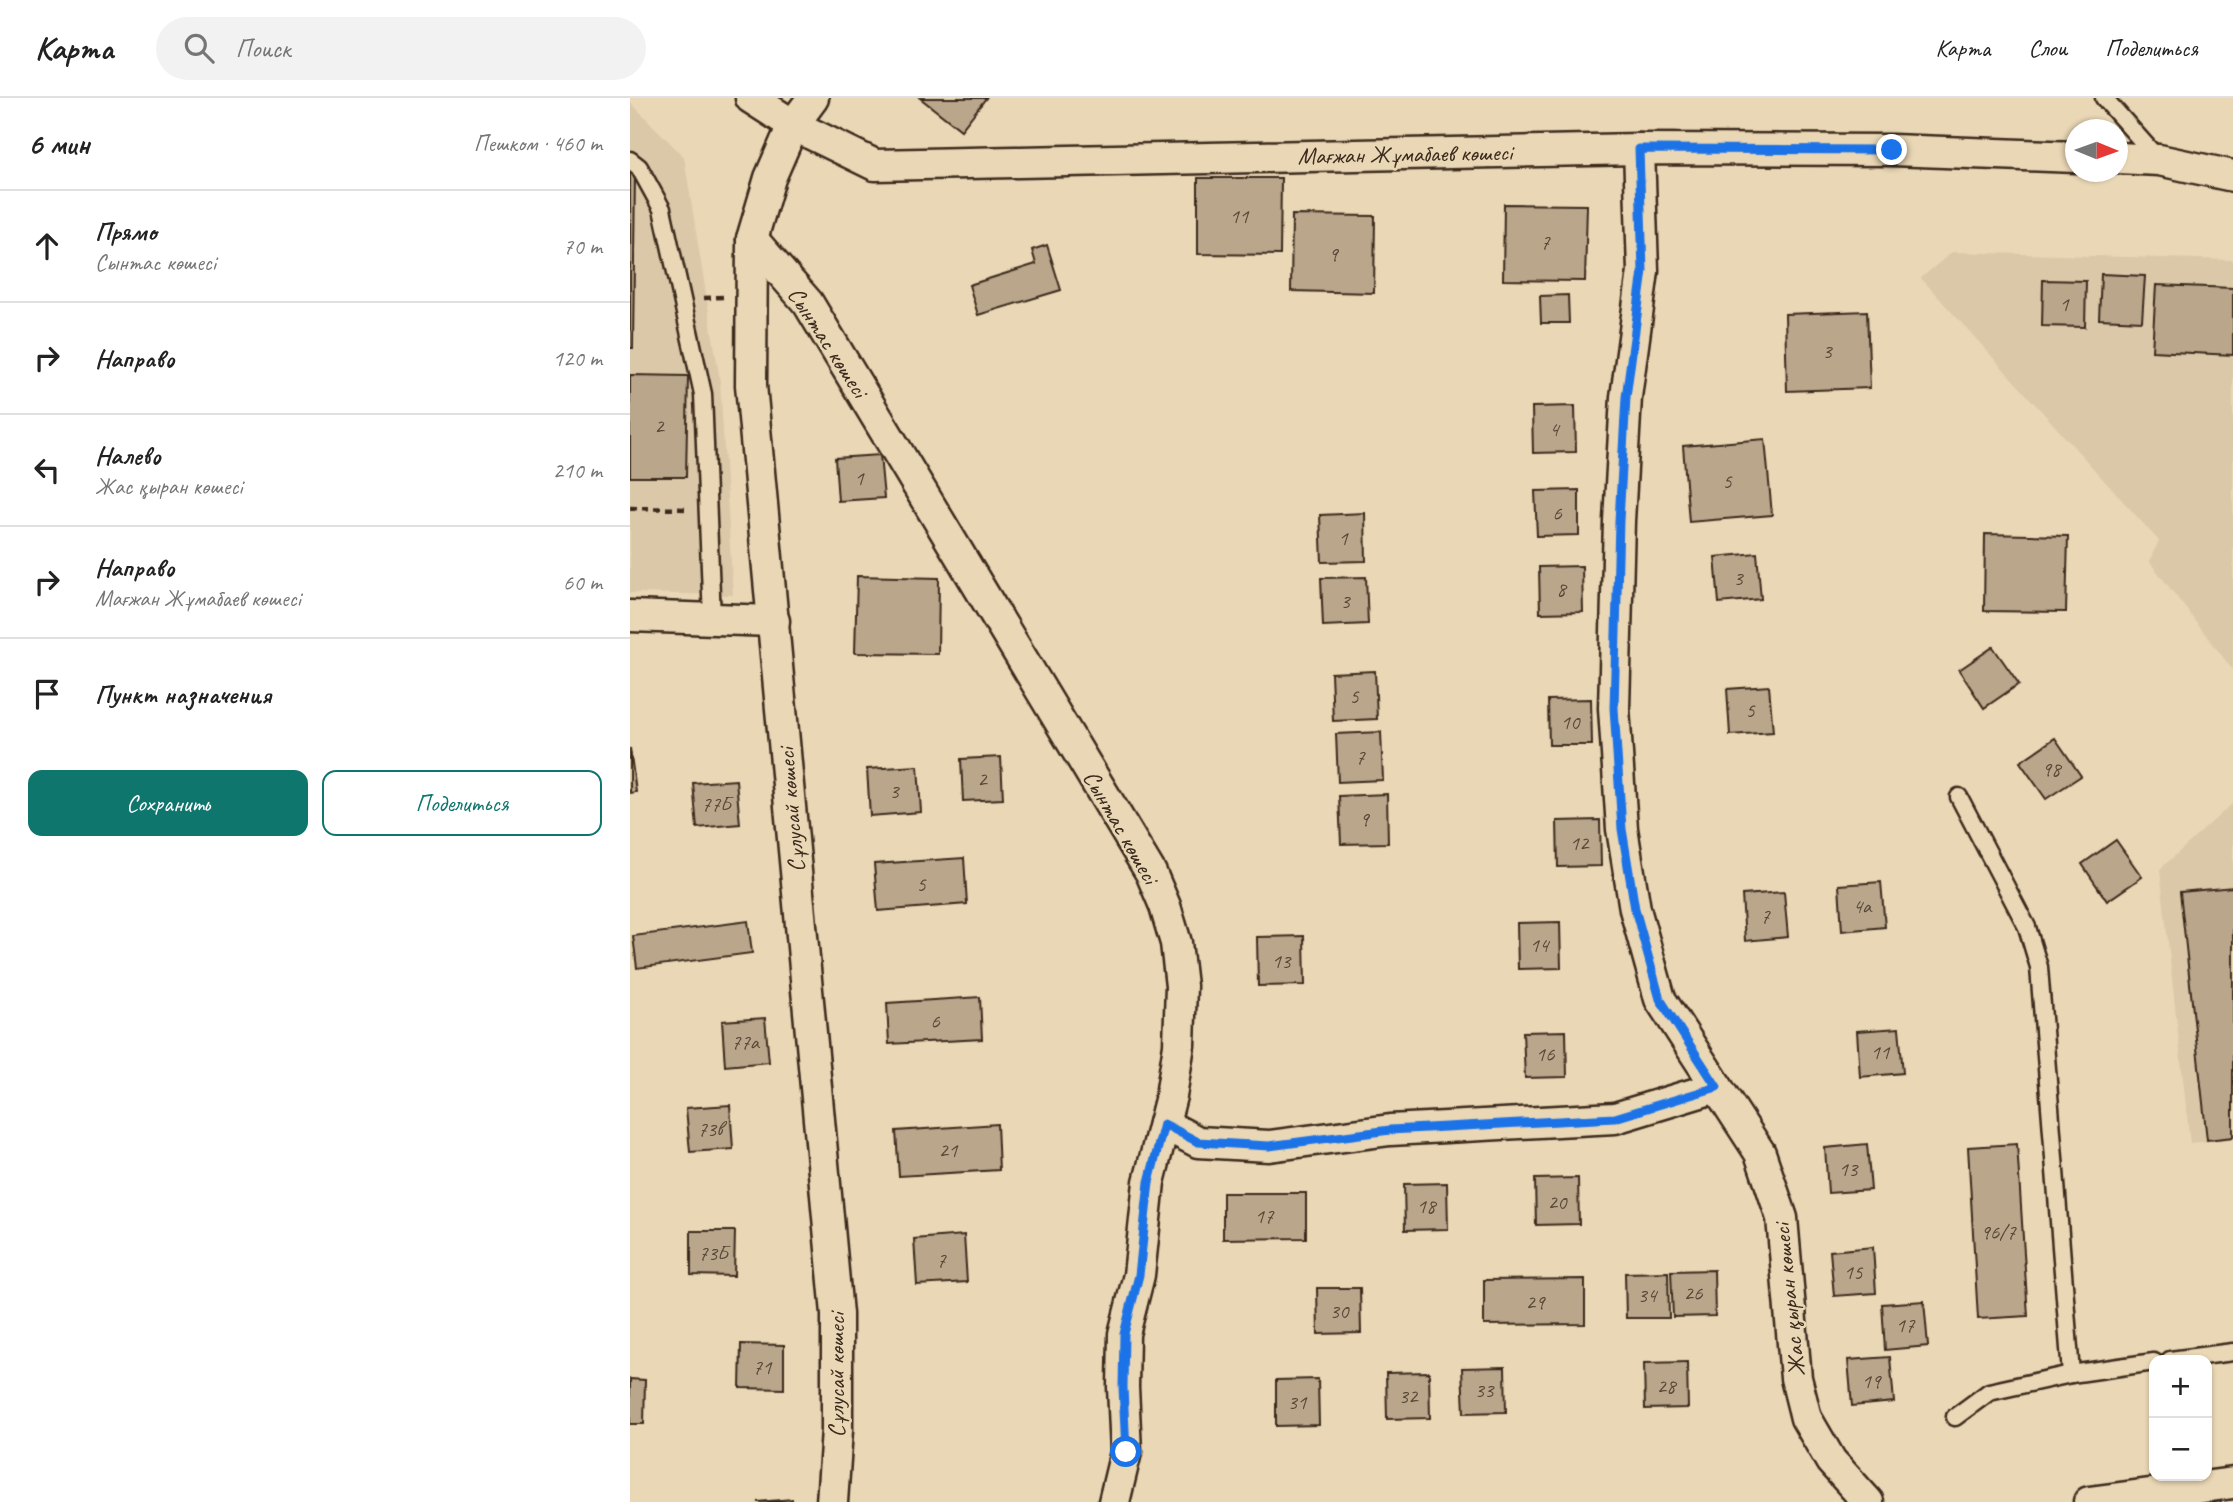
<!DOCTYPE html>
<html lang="ru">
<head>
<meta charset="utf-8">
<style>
  body { margin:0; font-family:Caveat,sans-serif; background:#f2f2f2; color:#222 }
  .controls { position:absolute; right:21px; bottom:21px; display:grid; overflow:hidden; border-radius:14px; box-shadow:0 2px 5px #0004 }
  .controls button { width:63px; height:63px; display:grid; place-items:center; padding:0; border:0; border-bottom:2px solid #e0e0e0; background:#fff; color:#222; font:35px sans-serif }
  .compass { position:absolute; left:1435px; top:21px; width:63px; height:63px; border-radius:50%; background:#fff; box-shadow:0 2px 5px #0004; rotate:91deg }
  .stop { position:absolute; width:21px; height:21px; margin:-16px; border:5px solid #1a73e8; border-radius:50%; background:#fff }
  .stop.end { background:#1a73e8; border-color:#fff; box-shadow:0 2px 7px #0008 }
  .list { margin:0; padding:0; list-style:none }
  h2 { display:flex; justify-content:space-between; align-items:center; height:91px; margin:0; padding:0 28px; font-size:30px }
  h2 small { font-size:23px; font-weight:400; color:#767676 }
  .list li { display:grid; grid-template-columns:46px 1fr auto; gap:21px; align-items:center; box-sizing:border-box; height:112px; padding:0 28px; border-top:2px solid #e0e0e0 }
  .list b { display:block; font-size:26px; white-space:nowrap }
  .list p { margin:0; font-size:23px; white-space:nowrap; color:#767676 }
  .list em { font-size:23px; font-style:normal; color:#767676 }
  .actions { display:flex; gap:14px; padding:21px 28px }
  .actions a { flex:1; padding:16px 0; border:2px solid #0f766e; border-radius:14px; text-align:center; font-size:24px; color:#0f766e }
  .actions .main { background:#0f766e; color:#fff }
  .icon { flex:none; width:38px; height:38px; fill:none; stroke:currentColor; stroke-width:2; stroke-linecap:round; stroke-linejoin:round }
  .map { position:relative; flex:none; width:1603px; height:1404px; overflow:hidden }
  header { display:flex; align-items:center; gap:42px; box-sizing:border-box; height:98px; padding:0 35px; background:#fff; border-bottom:2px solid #e0e0e0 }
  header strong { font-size:33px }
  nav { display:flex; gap:38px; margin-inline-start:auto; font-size:24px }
  .search { width:490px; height:63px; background:#f2f2f2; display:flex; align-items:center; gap:18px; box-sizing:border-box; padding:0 24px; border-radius:38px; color:#767676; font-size:26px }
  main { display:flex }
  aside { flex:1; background:#fff }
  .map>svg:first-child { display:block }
</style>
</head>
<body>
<header>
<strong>Карта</strong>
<div class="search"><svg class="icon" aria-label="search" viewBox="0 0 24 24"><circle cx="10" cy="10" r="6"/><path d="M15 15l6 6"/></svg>Поиск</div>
<nav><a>Карта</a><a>Слои</a><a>Поделиться</a></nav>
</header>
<main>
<aside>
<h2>6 мин<small>Пешком · 460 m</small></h2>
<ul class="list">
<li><svg class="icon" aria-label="ahead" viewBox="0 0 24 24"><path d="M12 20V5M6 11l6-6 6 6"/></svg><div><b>Прямо</b><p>Сынтас көшесі</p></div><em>70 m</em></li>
<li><svg class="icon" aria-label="right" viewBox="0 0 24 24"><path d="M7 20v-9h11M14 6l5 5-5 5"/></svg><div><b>Направо</b></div><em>120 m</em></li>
<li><svg class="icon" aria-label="left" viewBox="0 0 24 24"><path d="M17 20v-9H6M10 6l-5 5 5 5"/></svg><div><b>Налево</b><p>Жас қыран көшесі</p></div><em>210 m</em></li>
<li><svg class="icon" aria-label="right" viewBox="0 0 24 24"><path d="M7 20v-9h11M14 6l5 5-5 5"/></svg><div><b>Направо</b><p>Мағжан Жұмабаев көшесі</p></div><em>60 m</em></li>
<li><svg class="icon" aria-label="arrive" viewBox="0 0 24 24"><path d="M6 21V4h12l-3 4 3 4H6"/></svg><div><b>Пункт назначения</b></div></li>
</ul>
<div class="actions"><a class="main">Сохранить</a><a>Поделиться</a></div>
</aside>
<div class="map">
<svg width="1603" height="1404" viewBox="0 0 1603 1404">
  <rect width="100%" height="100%" fill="#ead7b5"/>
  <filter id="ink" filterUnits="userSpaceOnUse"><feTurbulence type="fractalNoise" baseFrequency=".0143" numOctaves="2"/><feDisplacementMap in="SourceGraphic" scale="14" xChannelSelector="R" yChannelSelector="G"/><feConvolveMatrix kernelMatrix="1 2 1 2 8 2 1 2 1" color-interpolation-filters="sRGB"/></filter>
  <g filter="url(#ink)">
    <g fill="#dbc8a8">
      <path d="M0 4 54 59 90 283 103 497 0 495Z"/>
      <path d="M1322 154 1603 162V572L1519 463 1529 443 1291 180Z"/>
      <path d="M1603 705V1041L1560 1045 1530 771Z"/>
    </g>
    <g fill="#b9a68b" stroke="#3b2a1e" stroke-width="2">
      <path d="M290 0H356L331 32Z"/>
      <path d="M0 75H5L3 250H0Z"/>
      <path d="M568 80H651L650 157 568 156Z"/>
      <path d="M874 106 957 107 955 183 873 182Z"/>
      <path d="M662 117 745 118 744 195 661 193Z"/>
      <path d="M417 147 431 192 348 217 339 187 406 166 402 152Z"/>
      <path d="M1471 176 1515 178 1512 223 1469 221Z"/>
      <path d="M1413 182 1456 183 1455 229 1412 228Z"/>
      <path d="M1526 187 1603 190V257L1522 253Z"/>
      <path d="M938 197 939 225H911L910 198Z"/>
      <path d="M1237 213 1240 290 1157 293 1155 216Z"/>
      <path d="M0 277 58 278 56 379H0Z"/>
      <path d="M945 308 946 354 903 355 902 309Z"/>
      <path d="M1135 341 1142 417 1059 424 1053 348Z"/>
      <path d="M250 357 254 400 208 403 205 360Z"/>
      <path d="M949 392V437L907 438 905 393Z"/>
      <path d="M735 415 736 463 692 464 690 417Z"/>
      <path d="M1355 436 1438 438 1436 514 1354 513Z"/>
      <path d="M1127 455 1131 501 1089 505 1085 459Z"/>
      <path d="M952 468 953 514 910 515 909 469Z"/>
      <path d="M227 478 309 480 308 556 225 555Z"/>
      <path d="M736 479 738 526 693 528 691 480Z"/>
      <path d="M1363 549 1389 586 1354 610 1329 572Z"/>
      <path d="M745 573 747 621 703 623 701 575Z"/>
      <path d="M1139 588 1143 634 1100 637 1097 591Z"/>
      <path d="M961 601 962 647H919L918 602Z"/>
      <path d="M751 634 753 682 708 684 706 636Z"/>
      <path d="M1425 640 1451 678 1416 701 1390 664Z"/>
      <path d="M0 650 6 694 0 695Z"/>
      <path d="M371 659 373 701 333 703 331 661Z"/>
      <path d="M288 668 291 714 240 718 237 671Z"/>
      <path d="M106 682 110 726 67 730 63 685Z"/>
      <path d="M757 696 758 745 711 746 709 698Z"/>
      <path d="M970 722 971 768 928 769 927 723Z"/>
      <path d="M1486 742 1512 779 1477 803 1452 766Z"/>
      <path d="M334 760 337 806 248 813 244 766Z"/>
      <path d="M1251 784 1255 829 1212 833 1209 787Z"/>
      <path d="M1603 789V1039L1577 1042 1550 794Z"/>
      <path d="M1154 794 1158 839 1115 843 1112 797Z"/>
      <path d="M118 823 122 855 7 870 3 838Z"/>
      <path d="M930 824 931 870 888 871 887 825Z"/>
      <path d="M674 838 675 887 628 888 627 839Z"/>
      <path d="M350 899 352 941 259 946 257 905Z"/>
      <path d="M135 920 139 964 95 968 92 923Z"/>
      <path d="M1269 930 1273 975 1230 979 1227 933Z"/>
      <path d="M936 933 937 979 895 980 893 934Z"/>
      <path d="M100 1007 103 1051 60 1054 56 1010Z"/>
      <path d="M367 1026 369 1072 269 1078 266 1033Z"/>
      <path d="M1237 1046 1241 1092 1198 1095 1195 1050Z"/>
      <path d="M1387 1046 1398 1218 1348 1221 1338 1049Z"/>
      <path d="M948 1080 949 1126 906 1127 905 1081Z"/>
      <path d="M817 1085 818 1131 775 1132 774 1086Z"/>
      <path d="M593 1095H676V1140L593 1141Z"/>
      <path d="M61 1133H105L104 1178 61 1177Z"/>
      <path d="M334 1137 337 1184 287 1187 284 1141Z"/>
      <path d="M1243 1149 1246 1195 1204 1198 1200 1153Z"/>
      <path d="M1084 1172 1085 1218 1043 1219 1041 1173Z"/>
      <path d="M1038 1174 1039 1220H996L995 1175Z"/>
      <path d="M955 1181V1226L854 1227V1182Z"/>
      <path d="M687 1190H730L731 1235 688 1236Z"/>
      <path d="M1294 1203 1298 1248 1255 1252 1252 1206Z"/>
      <path d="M111 1246 154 1247V1291L110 1290Z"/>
      <path d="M1260 1259 1264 1304 1222 1308 1218 1262Z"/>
      <path d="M1057 1264 1058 1310 1015 1311 1014 1265Z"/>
      <path d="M875 1269 876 1314 834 1315 832 1270Z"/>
      <path d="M799 1274 800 1320 757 1321 756 1275Z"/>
      <path d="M0 1281 15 1282 14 1326H0Z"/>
      <path d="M688 1281 689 1327 646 1328V1282Z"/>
      <path d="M162 1401V1404H127Z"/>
    </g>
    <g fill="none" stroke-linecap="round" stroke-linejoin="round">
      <g stroke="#3b2a1e" stroke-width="21">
        <g id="service">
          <path d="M1474 0 1528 61"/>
          <path d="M0 62 9 69 32 111 73 296 82 521"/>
          <path d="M1329 699 1397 829 1409 869 1441 1276"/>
          <path d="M1540 1262 1603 1254"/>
          <path d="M1325 1319 1359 1294 1441 1276 1524 1264"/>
        </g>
      </g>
      <g stroke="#3b2a1e" stroke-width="35">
        <g id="minor">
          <path d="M121 0 163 27 245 67 1009 51 1262 52 1446 59"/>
          <path d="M183 0 163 27 140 80 122 141 121 287 207 1216V1332L202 1404"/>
          <path d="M1009 51 1013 173 996 299 989 423 984 610 992 731 1005 811 1030 901 1130 1055 1152 1120 1166 1280 1176 1320 1201 1363 1238 1404"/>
          <path d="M1488 60 1529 62 1603 78"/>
          <path d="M122 141 178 205 521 775 535 808 546 845 551 888 549 947 541 998 519 1084 509 1177 494 1236 493 1289 496 1354 484 1404"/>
          <path d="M0 518 144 523"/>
          <path d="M534 1026 568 1044 639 1048 760 1032 985 1020 1087 989"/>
          <path d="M1459 1404 1603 1385"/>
        </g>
      </g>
      <g stroke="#3b2a1e" stroke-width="4.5" stroke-dasharray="7 5" stroke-linecap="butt">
        <path d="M74 200 93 199"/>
        <path d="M0 410 55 411"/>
      </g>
      <use href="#service" stroke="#ead7b5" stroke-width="16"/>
      <use href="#minor" stroke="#ead7b5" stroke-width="30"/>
    </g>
  </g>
  <g fill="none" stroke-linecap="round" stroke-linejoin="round" filter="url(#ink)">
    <path stroke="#1a73e8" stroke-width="9" d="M496 1354 493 1289 494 1236 509 1177 519 1084 534 1026 568 1044 639 1048 760 1032 985 1020 1087 989 1030 901 1005 811 992 731 984 610 989 423 996 299 1013 173 1009 51 1262 52"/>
  </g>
  <g text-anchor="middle" stroke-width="5" stroke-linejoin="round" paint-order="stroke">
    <g font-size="21" fill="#5a4939">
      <text x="609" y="125">11</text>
      <text x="915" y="151">7</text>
      <text x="703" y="163">9</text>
      <text x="1434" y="213">1</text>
      <text x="1197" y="260">3</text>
      <text x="29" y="335">2</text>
      <text x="924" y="338">4</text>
      <text x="229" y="387">1</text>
      <text x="1097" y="390">5</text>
      <text x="927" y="422">6</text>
      <text x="713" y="447">1</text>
      <text x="1108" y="487">3</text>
      <text x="931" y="498">8</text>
      <text x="715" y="510">3</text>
      <text x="724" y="605">5</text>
      <text x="1120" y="619">5</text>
      <text x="940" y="631">10</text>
      <text x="730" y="666">7</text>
      <text x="1421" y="678">98</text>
      <text x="352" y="688">2</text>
      <text x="264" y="700">3</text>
      <text x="86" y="713">77Б</text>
      <text x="734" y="728">9</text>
      <text x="949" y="752">12</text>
      <text x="291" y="793">5</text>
      <text x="1232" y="815">4а</text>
      <text x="1135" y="825">7</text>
      <text x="909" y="854">14</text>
      <text x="651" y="870">13</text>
      <text x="305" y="930">6</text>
      <text x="115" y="951">77а</text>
      <text x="1250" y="961">11</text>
      <text x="915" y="963">16</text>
      <text x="80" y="1038">73в</text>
      <text x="318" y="1059">21</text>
      <text x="1218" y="1078">13</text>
      <text x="927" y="1111">20</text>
      <text x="796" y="1115">18</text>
      <text x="634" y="1125">17</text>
      <text x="1368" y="1141">96/7</text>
      <text x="83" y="1162">73Б</text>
      <text x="311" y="1169">7</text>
      <text x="1223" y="1181">15</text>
      <text x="1063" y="1202">26</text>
      <text x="1017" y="1204">34</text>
      <text x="905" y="1211">29</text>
      <text x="709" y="1220">30</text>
      <text x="1275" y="1234">17</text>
      <text x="132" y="1276">71</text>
      <text x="1241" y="1290">19</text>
      <text x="1036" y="1295">28</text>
      <text x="854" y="1299">33</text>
      <text x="778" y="1305">32</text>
      <text x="667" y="1311">31</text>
    </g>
    <g font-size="24" fill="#3b2a1e" stroke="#ead7b5">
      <text transform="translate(775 56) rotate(-1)" y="8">Мағжан Жұмабаев көшесі</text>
      <text transform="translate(198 244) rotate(57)" y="8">Сынтас көшесі</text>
      <text transform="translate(161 712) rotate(-95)" y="8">Сұлусай көшесі</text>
      <text transform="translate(491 729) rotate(60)" y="8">Сынтас көшесі</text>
      <text transform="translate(1159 1202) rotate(-96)" y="8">Жас қыран көшесі</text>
      <text transform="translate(206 1277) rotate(-90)" y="8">Сұлусай көшесі</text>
    </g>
  </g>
</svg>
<div class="controls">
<button>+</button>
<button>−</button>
</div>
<svg class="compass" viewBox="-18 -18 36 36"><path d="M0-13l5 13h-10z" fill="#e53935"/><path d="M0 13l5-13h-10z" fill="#767676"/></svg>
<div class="stop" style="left:496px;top:1354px"></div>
<div class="stop end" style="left:1262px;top:52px"></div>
</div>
</main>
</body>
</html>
